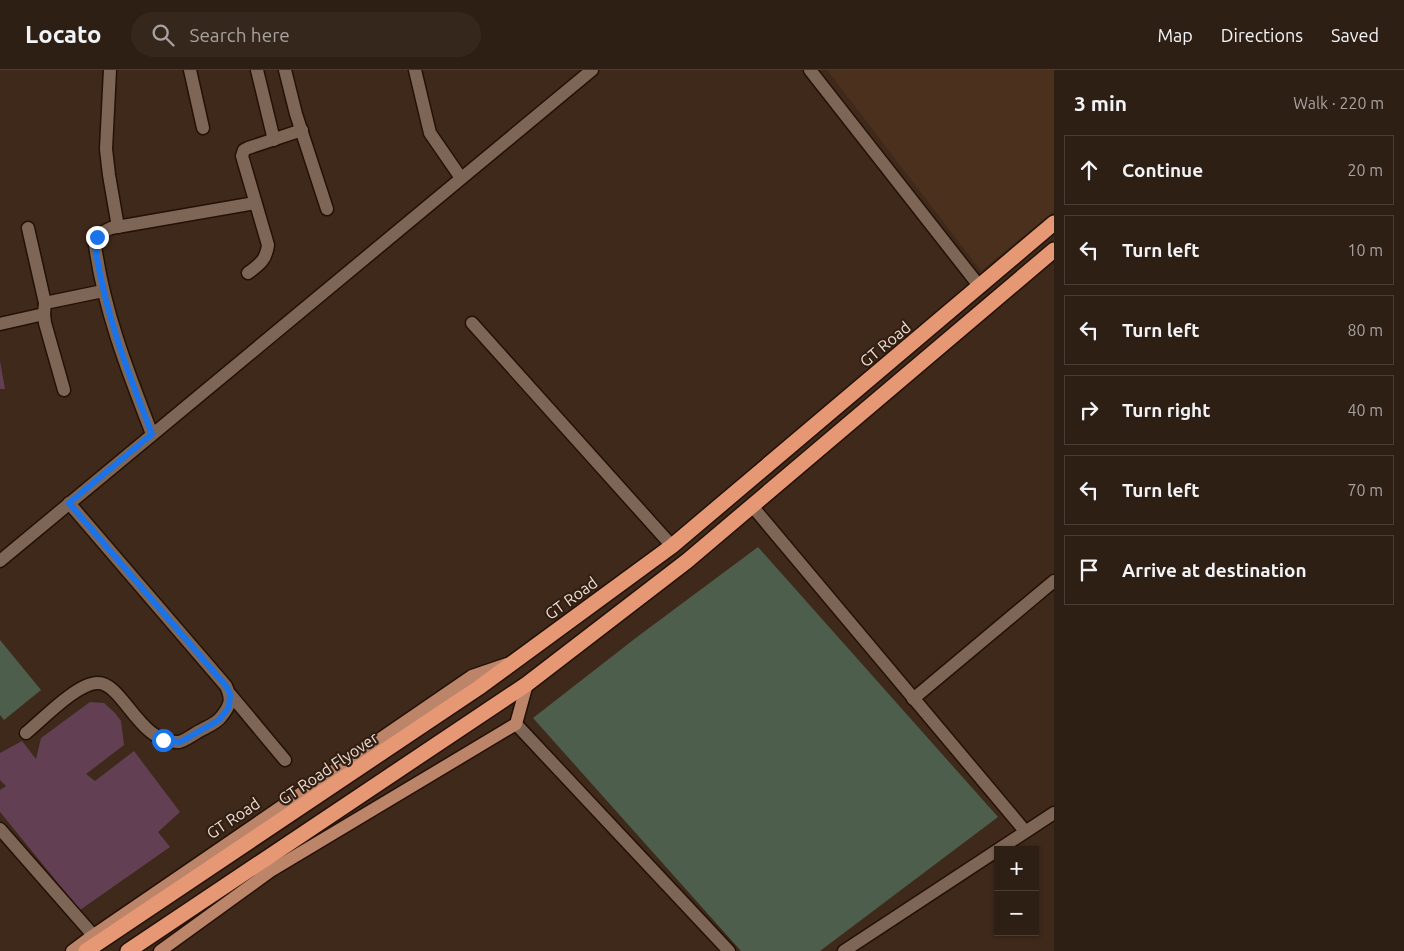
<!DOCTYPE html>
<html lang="en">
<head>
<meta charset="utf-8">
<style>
  body { margin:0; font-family:Ubuntu,sans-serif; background:#36271d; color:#f1f3f6 }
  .controls { position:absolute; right:15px; bottom:15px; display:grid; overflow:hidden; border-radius:0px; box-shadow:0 1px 4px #0004 }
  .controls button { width:45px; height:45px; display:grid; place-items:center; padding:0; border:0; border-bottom:1px solid #493d34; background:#2e1f14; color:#f1f3f6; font:25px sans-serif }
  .stop { position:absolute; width:15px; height:15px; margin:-11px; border:4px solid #1a73e8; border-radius:50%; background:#fff }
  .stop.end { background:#1a73e8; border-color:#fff; box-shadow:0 1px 5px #0008 }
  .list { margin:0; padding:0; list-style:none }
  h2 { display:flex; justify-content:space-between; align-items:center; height:65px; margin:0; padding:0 20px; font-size:21px }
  h2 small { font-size:16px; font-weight:400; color:#a7a2a0 }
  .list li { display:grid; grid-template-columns:32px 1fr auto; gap:15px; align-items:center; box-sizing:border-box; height:70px; margin:0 10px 10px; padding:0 10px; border:1px solid #493d34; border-radius:0px }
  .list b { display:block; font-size:19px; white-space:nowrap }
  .list em { font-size:16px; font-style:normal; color:#a7a2a0 }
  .icon { flex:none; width:28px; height:28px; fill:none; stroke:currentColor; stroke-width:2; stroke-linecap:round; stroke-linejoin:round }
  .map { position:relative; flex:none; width:1054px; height:881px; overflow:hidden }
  header { display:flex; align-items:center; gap:30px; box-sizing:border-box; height:70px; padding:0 25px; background:#2e1f14; border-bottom:1px solid #493d34 }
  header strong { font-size:24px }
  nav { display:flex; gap:28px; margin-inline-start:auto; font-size:18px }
  .search { width:350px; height:45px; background:#36271d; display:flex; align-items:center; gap:12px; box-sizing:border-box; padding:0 18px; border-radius:28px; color:#a7a2a0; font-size:19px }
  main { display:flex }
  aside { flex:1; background:#2e1f14 }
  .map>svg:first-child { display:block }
</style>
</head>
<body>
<header>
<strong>Locato</strong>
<div class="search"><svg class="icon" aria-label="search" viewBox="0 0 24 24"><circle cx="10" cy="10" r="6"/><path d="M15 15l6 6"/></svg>Search here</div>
<nav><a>Map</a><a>Directions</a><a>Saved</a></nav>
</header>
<main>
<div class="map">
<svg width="1054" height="881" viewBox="0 0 1054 881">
  <rect width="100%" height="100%" fill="#3e291b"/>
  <path fill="#4b301e" d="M827 0H1054V141L981 201Z"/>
  <g fill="#4d5e4c">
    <path d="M758 477 998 747 820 881H741L533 648 637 567Z"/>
    <path d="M0 570 41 620 4 650 0 645Z"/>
  </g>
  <g fill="#633f53">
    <path d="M0 291 5 319H0Z"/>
    <path d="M90 632 104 633 115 643 121 651 124 675 86 704 95 711 134 681 180 742 158 762 170 777 80 840 0 742V720L6 716 0 710V683L22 671 36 689 41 668Z"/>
  </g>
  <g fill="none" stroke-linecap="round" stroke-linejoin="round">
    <g stroke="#241105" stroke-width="15">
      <g id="minor">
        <path d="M110 0 106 79 109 105 118 157"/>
        <path d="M190 0 203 58"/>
        <path d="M257 0 274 70"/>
        <path d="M285 0 296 44 327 139"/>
        <path d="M415 0 430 63 461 108"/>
        <path d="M810 0 980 217"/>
        <path d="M28 158 45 233"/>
        <path d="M248 203C260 194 266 190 268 175L242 86 244 80 248 78 302 60"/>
        <path d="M472 253 672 476"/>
        <path d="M0 254 44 244"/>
        <path d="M64 320 45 253 44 244 45 233 103 221"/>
        <path d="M152 364C128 302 104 241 95 175 97 165 102 162 111 158L255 133"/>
        <path d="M752 436 1025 761"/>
        <path d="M0 491 592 0"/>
        <path d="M230 624 285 690"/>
        <path d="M913 629 1054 511"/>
        <path d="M516 654 729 881"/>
        <path d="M26 663C41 651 78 612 98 613 123 613 140 675 179 672 184 671 191 666 196 663 204 658 216 654 221 647 231 635 232 629 226 616L69 433"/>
        <path d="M0 759 93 865"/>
        <path d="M844 881 1054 743"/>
      </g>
    </g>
    <g stroke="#241105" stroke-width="15">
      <g id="major">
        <path d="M72 881 88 869 472 606 507 594"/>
        <path d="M160 881 272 800 516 654 527 614"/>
      </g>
    </g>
    <g stroke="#241105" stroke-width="18">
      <g id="highway">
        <path d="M86 881 481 616 672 476 1054 153"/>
        <path d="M128 881 527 614 687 491 1054 180"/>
      </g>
    </g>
    <use href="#minor" stroke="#7e6656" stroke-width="12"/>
    <use href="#major" stroke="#bc8469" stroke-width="12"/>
    <use href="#highway" stroke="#e69875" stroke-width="15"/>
  </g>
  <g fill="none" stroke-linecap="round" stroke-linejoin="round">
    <path stroke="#1a73e8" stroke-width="6" d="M97 167 95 175C104 241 128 303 152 364L69 433 226 616 230 624 229 637 219 650 180 672 163 670"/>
  </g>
  <g text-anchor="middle" stroke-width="4.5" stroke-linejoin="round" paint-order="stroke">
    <g font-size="16" fill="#ecded5" stroke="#331f12">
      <text transform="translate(885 274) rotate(-40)" y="6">GT Road</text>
      <text transform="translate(571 528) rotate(-36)" y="6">GT Road</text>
      <text transform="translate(328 698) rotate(-34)" y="6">GT Road Flyover</text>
      <text transform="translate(233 748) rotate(-34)" y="6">GT Road</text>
    </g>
  </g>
</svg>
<div class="controls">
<button>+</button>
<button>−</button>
</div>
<div class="stop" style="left:163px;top:670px"></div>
<div class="stop end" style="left:97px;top:167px"></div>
</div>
<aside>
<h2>3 min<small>Walk · 220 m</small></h2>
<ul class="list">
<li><svg class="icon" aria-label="ahead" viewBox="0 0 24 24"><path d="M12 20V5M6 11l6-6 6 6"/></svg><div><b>Continue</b></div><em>20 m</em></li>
<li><svg class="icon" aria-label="left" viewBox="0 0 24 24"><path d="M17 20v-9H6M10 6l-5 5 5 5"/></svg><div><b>Turn left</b></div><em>10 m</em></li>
<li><svg class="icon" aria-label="left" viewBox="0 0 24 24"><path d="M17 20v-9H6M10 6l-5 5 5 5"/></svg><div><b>Turn left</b></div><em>80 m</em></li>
<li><svg class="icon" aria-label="right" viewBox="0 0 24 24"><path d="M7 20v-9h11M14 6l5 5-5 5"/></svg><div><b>Turn right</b></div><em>40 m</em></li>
<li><svg class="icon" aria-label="left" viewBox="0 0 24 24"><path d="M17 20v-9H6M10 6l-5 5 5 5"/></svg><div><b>Turn left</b></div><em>70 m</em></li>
<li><svg class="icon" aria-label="arrive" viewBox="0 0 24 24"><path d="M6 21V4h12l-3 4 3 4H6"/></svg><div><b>Arrive at destination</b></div></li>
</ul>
</aside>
</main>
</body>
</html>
